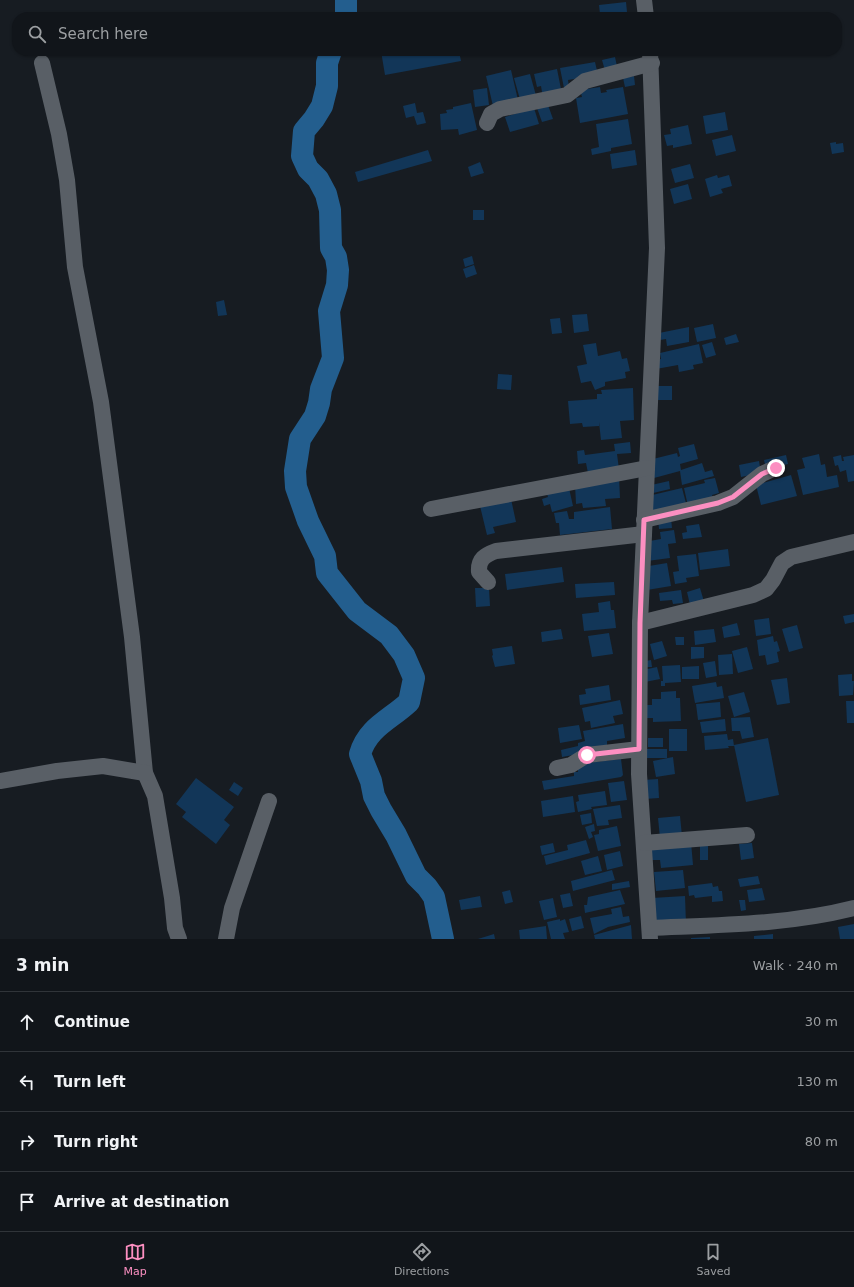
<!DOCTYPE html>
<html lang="en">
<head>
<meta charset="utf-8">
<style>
  body { margin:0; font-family:"DejaVu Sans",sans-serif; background:#1a1e23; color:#f1f3f6 }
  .stop { position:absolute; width:12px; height:12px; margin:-9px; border:3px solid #fc8fc1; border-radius:50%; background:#fff }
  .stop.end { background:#fc8fc1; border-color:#fff; box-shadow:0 1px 4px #0008 }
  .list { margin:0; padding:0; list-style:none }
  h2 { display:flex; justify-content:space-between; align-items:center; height:52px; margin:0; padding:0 16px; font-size:17px }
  h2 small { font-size:13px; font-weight:400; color:#9c9fa2 }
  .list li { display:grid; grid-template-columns:26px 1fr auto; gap:12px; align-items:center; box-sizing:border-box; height:60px; padding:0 16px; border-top:1px solid #303439 }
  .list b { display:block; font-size:15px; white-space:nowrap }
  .list em { font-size:13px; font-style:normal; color:#9c9fa2 }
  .icon { flex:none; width:22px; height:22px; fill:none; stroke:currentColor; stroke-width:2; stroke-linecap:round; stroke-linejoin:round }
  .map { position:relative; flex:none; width:854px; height:939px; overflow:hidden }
  .search { position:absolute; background:#11151a; box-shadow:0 1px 3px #0004; left:12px; right:12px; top:12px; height:44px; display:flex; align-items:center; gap:10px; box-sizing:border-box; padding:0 14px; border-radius:16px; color:#9c9fa2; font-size:15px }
  .sheet { height:292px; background:#11151a }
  nav { display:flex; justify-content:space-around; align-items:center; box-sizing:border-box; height:56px; border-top:1px solid #303439; background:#11151a; font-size:11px; color:#9c9fa2 }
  nav a { display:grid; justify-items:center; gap:2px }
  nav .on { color:#fc8fc1 }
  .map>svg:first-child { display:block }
</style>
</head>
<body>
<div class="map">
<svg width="854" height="939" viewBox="0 0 854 939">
  <rect width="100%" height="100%" fill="#171c22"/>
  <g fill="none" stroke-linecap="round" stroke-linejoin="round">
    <g stroke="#235e8e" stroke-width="22">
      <path d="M346 0V17"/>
      <path d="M331 51 327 63V86L322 106 314 119 304 131 302 156 308 169 318 179 326 194 330 210 331 248 336 257 338 270 337 285 329 311 333 358 321 389 319 403 315 416 300 439 295 471 296 487 308 521 325 556 327 573 357 611 389 635 404 655 414 678 409 702C390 720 368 727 360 754L371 781 374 796 381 810 396 835 416 876 427 887 434 897 443 939"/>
    </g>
  </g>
  <g fill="#123658">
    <path d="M626 2 627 12 600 14 599 5Z"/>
    <path d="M381 51H459L461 61 385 75Z"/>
    <path d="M615 57 618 71 606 74 602 60Z"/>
    <path d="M595 62 598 75 568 80 569 87 564 88 560 68Z"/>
    <path d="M557 69 562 94 543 98 541 86 537 87 534 74Z"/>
    <path d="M511 70 518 100 493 106 486 76Z"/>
    <path d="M530 74 537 99 521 103 514 78Z"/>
    <path d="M634 76 635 85 625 87 623 78Z"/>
    <path d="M600 87 601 93 607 92 606 90 623 87 628 114 580 123 576 98 582 97 580 90Z"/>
    <path d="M487 88 489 105 475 107 473 90Z"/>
    <path d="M415 103 417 113 423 112 426 123 417 125 414 116 406 118 403 106Z"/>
    <path d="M471 103 477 130 459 135 458 129 441 130 440 114 447 113 446 110 453 109V107Z"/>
    <path d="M548 105 553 119 542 122 537 108Z"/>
    <path d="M534 108 539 124 510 132 505 117Z"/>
    <path d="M725 112 728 130 706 134 703 116Z"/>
    <path d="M628 119 632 144 611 148V151L592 155 591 149 599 147 596 124Z"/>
    <path d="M688 125 692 144 673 148V145L667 146 664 135 671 134 670 129Z"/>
    <path d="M732 135 736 151 716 156 712 140Z"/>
    <path d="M836 142V144L843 143 844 152 832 154 830 143Z"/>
    <path d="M428 150 432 161 358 182 355 172Z"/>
    <path d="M635 150 637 165 612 169 610 154Z"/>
    <path d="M480 162 484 173 471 177 468 167Z"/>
    <path d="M690 164 694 178 675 183 671 169Z"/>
    <path d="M717 175 718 178 729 175 732 186 721 189 723 193 710 197 705 179Z"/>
    <path d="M688 184 692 199 674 204 670 189Z"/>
    <rect x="473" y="210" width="11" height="10"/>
    <path d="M472 256 474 264 465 267 463 259Z"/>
    <path d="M474 265 477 274 466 278 463 269Z"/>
    <path d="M224 300 227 315 218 316 216 302Z"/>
    <path d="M587 314 589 331 574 333 572 315Z"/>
    <path d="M560 318 562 333 552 334 550 319Z"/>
    <path d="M713 324 716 338 697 342 694 328Z"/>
    <path d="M689 327V342L667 346 666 339 660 340 659 333Z"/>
    <path d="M736 334 739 342 726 345 724 338Z"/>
    <path d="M712 342 716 355 706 358 702 345Z"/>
    <path d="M596 343 598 356 620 351 622 359 627 358 630 371 625 372 626 378 605 382V386L595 390 591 381 581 383 577 366 587 364 583 345Z"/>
    <path d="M699 344 703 363 693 365 694 369 679 372 678 365 656 369 654 360 661 359 660 353Z"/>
    <path d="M498 374 512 375 511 390 497 389Z"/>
    <rect x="654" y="386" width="18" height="14"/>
    <path d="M633 388 634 420 620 421 622 438 601 440 599 422V426L583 427 582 423 570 424 568 401 597 399V394H602L601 390Z"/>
    <path d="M630 442 631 453 617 454 619 469 588 473 586 463 578 464 577 451 584 450 585 455 615 451 614 444Z"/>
    <path d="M694 444 698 459 680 464 681 470 702 463 705 472 712 470 714 476 682 485 680 471 654 478 649 460 677 453 678 457 680 456 678 448Z"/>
    <path d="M819 454 821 465 825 464 827 477 837 475 839 487 803 495 797 470 805 468 802 458Z"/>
    <path d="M786 455 788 464 766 469 764 460Z"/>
    <path d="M841 455 842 461H844L843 457 854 455V481L848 482 846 470 840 472 838 465 835 466 833 457Z"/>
    <path d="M759 461 761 473 741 477 739 465Z"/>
    <path d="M791 475 797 496 761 505 756 485Z"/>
    <path d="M619 476 620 498 605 499 606 506 583 508 582 503 576 504 575 484Z"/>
    <path d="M715 478 719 493 712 495 714 500 688 506 684 488 705 483 704 480Z"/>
    <path d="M669 481 670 489 649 494 647 486Z"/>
    <path d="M569 488 573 506 552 512 550 504 544 506 542 499 548 497 547 494Z"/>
    <path d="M682 488 687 507 652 515 648 496Z"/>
    <path d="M511 499 516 522 493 527 495 533 487 535 480 506Z"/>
    <path d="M610 507 612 529 560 535 559 523H556L554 513 567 511 569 519H574V512Z"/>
    <path d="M671 518 672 528 659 529 658 519Z"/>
    <path d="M699 524 702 537 683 539 682 533 687 532 686 526Z"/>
    <path d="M674 530 676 543 668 544 670 558 647 561 644 542 661 539 660 532Z"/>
    <path d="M728 549 730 566 700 570 698 553Z"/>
    <path d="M696 554 699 576 686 578 687 582 675 584 673 572 679 571 677 556Z"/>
    <path d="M667 563 671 586 647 590 643 567Z"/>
    <path d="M562 567 564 582 507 590 505 574Z"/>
    <path d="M614 582 615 595 576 598 575 584Z"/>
    <path d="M475 588H489L490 606 476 607Z"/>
    <path d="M700 588 705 605 691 609 687 592Z"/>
    <path d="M681 590 683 603 673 604 672 600 660 601 659 593Z"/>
    <path d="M610 601 611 610H614L616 628 584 631 582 614 599 612 598 603Z"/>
    <path d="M854 614V622L845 624 843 616Z"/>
    <path d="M769 618 771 634 756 636 754 620Z"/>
    <path d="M737 623 740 635 724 638 722 627Z"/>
    <path d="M797 625 803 648 789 652 782 629Z"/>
    <path d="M561 629 563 639 542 642 541 632Z"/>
    <path d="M714 629 716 642 695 645 694 631Z"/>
    <path d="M609 633 613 654 592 657 588 636Z"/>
    <path d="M773 636 774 642 777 641 780 651 777 652 779 662 767 665 765 655 759 656 757 640Z"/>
    <path d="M675 637H684V645H676Z"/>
    <path d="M662 641 667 656 654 660 650 644Z"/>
    <path d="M512 646 515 664 495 667 492 656 493 655 492 649Z"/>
    <path d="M691 647H704V658L691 659Z"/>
    <path d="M747 647 753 669 738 673 732 651Z"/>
    <path d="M732 654 733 674 719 675 718 655Z"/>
    <path d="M651 660 652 667H647L646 661Z"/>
    <path d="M715 661 717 676 706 678 703 663Z"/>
    <path d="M680 665 681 682 665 683V686H661V681H663L662 666Z"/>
    <path d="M699 666V679H682V667Z"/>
    <path d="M657 667 660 679 645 682 643 670Z"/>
    <path d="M852 674V681H854L853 695 839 696 838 675Z"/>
    <path d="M787 678 790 703 777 705 771 680Z"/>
    <path d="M716 682 717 687 722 686 724 698 695 703 692 686Z"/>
    <path d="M609 685 611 700 580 705 579 695 586 694 585 689Z"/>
    <path d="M676 691V698H680L681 721 653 722V718H646V705H652V699H661V692Z"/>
    <path d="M744 692 750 712 734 717 728 696Z"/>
    <path d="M620 700 623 714 613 716 615 723 591 728 590 721 585 722 582 708Z"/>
    <path d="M846 701H854V723H847Z"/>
    <path d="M720 702 721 717 698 720 696 704Z"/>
    <path d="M750 717 754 737 742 739 740 731H732L731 718Z"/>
    <path d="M725 719 726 731 702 733 700 722Z"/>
    <path d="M623 724 625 738 607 741V749L562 757 561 750 578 746V743L585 741 583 731Z"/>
    <path d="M579 725 582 739 560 743 558 728Z"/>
    <rect x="669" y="729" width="18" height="22"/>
    <path d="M727 734 728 740 733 739 734 746H728L729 748 705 750 704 736Z"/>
    <rect x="648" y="738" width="15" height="9"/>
    <path d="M768 738 779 795 746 802 734 745Z"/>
    <path d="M646 749H667V758H645Z"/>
    <path d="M673 757 675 774 656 777 653 761Z"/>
    <path d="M621 759 623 775 621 777 544 790 542 781 574 776V772H578V764Z"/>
    <path d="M196 778 234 807 224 820 230 825 216 844 182 817 186 812 176 804Z"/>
    <path d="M658 779 659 798 644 799 643 780Z"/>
    <path d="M624 781 627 800 611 802 608 783Z"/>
    <path d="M234 782 243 788 238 796 229 790Z"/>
    <path d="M605 791 607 805 591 807 592 809 578 812 576 802 579 801 578 795Z"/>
    <path d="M573 796 575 812 543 817 541 801Z"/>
    <path d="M620 805 622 818 608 820 609 825 597 826 593 809Z"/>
    <path d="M591 813 592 823 582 825 580 815Z"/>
    <path d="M680 816 682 836 660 838 658 818Z"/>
    <path d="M594 824 595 831 591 832 593 837 589 839 585 827Z"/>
    <path d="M617 826 621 846 598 851 594 835 599 834V830Z"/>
    <path d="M586 840 590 853 546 865 544 856 568 850 567 845Z"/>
    <path d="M691 842 693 865 661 868 660 860H651L650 846Z"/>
    <rect x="700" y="842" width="8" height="18"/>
    <path d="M553 843 555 852 542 855 540 846Z"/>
    <path d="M752 843 754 858 741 860 739 844Z"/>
    <path d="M620 851 623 866 607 870 604 855Z"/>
    <path d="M598 856 602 871 585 875 581 861Z"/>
    <path d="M612 870 615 880 573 891 571 881Z"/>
    <path d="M683 870 685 888 656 891 654 872Z"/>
    <path d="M758 876 760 884 740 887 738 879Z"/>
    <path d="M629 881 630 887 612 890V884Z"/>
    <path d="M712 883 713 887 718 886 719 891H722L723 901 712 902V896L695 898 694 895 689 896 688 886Z"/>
    <path d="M762 888 765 900 749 902 747 890Z"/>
    <path d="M510 890 513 902 505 904 502 892Z"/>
    <path d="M620 890 625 904 585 913 584 905H587L588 897Z"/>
    <path d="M570 893 573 906 563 908 560 895Z"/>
    <path d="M480 896 482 907 461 910 459 900Z"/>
    <path d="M685 896 686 924 654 926 652 898Z"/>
    <path d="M553 898 557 917 544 920 539 901Z"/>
    <path d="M739 900H745L746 910 741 911Z"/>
    <path d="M621 907 623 917 629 916 630 922 608 927 594 934 590 918 612 914 611 909Z"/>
    <path d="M581 916 584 928 572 931 569 919Z"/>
    <path d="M560 919V921L565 919 569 932 563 933 565 939H551L547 922Z"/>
    <path d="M854 924V939H840L838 927Z"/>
    <path d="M631 925 632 939H595L594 935Z"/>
    <path d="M546 926 547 939H520L519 930Z"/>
    <path d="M494 934 495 939H478Z"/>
    <path d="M773 934V939H754V936Z"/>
    <path d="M710 937V939H691V938Z"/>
  </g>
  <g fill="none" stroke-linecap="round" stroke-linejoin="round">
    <g stroke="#595f66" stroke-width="16">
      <path d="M644 0 646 17"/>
      <path d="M650 51 657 248 640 623 639 774 650 939"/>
      <path d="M42 63 59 134 67 180 75 267 101 402 132 637 145 773 155 796 172 898 175 928 179 939"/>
      <path d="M487 123 491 114 500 109 567 95 585 81 652 63"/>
      <path d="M431 509 647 468"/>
      <path d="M644 520 718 503 733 497 762 474 777 467"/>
      <path d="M488 582 479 572C478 559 485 555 496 551L644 534"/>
      <path d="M640 623 753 595 766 589 773 580 782 563 791 557 854 542"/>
      <path d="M557 768 571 765 587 755 639 749"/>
      <path d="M0 781 57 771 103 766 145 773"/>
      <path d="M644 843 747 835"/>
      <path d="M650 928C718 925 787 925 854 908"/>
      <path d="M226 939 232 908 269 801"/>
    </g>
  </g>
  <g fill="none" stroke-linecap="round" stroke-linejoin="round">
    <path stroke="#fc8fc1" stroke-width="5" d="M587 755 639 749 640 623 644 520 718 503 733 497 762 474 776 468"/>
  </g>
</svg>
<div class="stop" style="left:587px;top:755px"></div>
<div class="stop end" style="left:776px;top:468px"></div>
<div class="search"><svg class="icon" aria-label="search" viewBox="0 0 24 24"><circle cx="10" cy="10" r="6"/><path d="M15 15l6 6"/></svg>Search here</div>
</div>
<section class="sheet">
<h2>3 min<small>Walk · 240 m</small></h2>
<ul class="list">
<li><svg class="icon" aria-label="ahead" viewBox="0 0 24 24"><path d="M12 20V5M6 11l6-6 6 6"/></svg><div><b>Continue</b></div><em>30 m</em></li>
<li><svg class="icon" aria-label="left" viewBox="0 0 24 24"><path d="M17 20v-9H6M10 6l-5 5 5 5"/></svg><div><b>Turn left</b></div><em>130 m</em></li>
<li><svg class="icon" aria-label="right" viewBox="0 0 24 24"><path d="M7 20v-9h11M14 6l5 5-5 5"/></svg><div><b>Turn right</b></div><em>80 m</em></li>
<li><svg class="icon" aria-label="arrive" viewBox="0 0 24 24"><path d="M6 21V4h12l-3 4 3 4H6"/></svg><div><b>Arrive at destination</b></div></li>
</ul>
</section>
<nav>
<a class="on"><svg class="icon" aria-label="map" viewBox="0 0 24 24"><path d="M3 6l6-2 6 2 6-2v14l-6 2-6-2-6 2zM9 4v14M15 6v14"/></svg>Map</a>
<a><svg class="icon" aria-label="directions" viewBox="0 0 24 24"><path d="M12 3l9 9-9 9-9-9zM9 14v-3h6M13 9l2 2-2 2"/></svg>Directions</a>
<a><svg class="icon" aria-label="saved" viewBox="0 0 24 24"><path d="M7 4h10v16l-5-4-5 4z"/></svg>Saved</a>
</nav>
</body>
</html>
